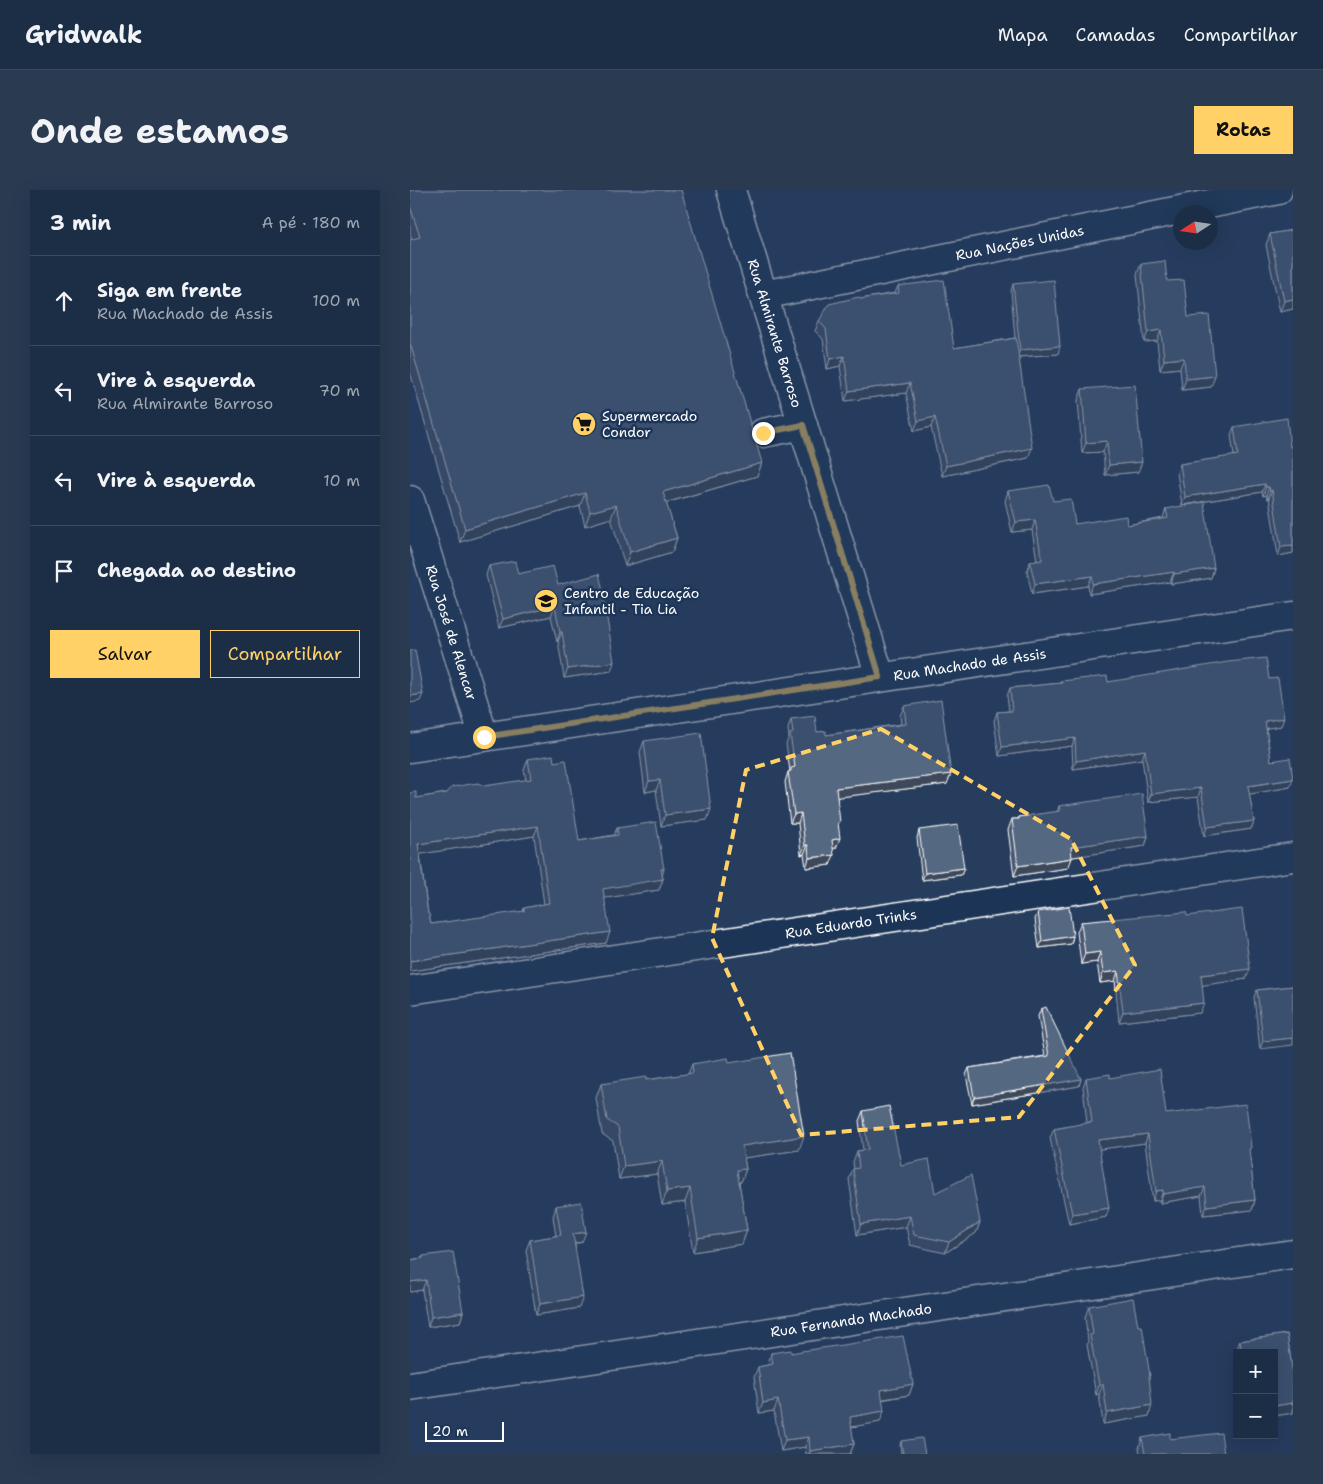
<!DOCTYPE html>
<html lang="pt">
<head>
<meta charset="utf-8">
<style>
  body { margin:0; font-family:"Shantell Sans",sans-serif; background:#293a51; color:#f1f3f6 }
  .controls { position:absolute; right:15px; bottom:15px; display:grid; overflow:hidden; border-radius:0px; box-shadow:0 5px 20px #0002 }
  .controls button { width:45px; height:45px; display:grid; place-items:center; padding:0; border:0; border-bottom:1px solid #3a4a5f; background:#1c2e46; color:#f1f3f6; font:25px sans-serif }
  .compass { position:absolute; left:763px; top:15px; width:45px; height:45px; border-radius:50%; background:#1c2e46; box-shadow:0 5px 20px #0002; rotate:258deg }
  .scale { position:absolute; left:15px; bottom:12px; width:79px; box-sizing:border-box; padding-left:5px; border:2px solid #fff; border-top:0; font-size:14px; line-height:18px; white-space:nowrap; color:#fff; -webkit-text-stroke:4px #1d3557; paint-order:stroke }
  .stop { position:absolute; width:15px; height:15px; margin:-11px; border:4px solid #ffd166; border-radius:50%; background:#fff }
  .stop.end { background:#ffd166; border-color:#fff; box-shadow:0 1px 5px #0008 }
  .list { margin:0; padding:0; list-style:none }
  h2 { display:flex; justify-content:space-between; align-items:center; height:65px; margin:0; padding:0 20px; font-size:21px }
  h2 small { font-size:16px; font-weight:400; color:#a0a8b3 }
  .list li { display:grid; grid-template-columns:32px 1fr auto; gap:15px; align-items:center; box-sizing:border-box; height:90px; padding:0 20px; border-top:1px solid #3a4a5f }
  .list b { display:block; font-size:19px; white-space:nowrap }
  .list p { margin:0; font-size:16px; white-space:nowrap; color:#a0a8b3 }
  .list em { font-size:16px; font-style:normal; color:#a0a8b3 }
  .actions { display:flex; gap:10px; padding:15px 20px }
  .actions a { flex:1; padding:11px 0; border:1px solid #ffd166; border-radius:0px; text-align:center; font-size:18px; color:#ffd166 }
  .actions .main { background:#ffd166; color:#111 }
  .icon { flex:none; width:28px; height:28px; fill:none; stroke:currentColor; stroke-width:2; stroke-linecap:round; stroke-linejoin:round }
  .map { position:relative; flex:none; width:883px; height:1264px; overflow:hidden; border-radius:0px }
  header { display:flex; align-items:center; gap:30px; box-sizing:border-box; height:70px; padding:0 25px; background:#1c2e46; border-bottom:1px solid #3a4a5f }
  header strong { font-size:24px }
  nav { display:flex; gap:28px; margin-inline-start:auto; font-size:18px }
  .intro { display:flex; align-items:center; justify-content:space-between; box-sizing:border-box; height:120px; padding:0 30px }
  h1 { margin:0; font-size:35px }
  .button { padding:12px 22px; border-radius:0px; background:#ffd166; color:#111; font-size:18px; font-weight:700 }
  main { display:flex; gap:30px; padding:0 30px }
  aside { flex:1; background:#1c2e46; border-radius:0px; box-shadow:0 5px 20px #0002 }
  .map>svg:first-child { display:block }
</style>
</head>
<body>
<header>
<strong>Gridwalk</strong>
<nav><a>Mapa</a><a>Camadas</a><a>Compartilhar</a></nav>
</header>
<div class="intro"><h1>Onde estamos</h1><a class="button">Rotas</a></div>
<main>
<aside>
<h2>3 min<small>A pé · 180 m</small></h2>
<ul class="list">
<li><svg class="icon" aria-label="ahead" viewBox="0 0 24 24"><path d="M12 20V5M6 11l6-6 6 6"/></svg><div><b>Siga em frente</b><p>Rua Machado de Assis</p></div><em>100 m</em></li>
<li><svg class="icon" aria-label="left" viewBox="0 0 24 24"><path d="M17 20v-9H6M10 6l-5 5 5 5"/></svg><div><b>Vire à esquerda</b><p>Rua Almirante Barroso</p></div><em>70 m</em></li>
<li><svg class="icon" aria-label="left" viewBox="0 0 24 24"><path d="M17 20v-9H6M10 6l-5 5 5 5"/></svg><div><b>Vire à esquerda</b></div><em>10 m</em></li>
<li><svg class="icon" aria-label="arrive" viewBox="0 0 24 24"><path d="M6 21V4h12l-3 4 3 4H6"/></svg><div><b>Chegada ao destino</b></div></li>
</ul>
<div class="actions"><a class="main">Salvar</a><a>Compartilhar</a></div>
</aside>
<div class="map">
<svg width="883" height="1264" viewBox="0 0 883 1264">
  <rect width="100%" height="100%" fill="#263d5e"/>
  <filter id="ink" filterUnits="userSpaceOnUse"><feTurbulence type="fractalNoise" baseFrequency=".02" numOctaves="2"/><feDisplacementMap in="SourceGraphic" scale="10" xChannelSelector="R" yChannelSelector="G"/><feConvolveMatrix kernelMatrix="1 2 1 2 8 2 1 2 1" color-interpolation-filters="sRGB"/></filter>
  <g filter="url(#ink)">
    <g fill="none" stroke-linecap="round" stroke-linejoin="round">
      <g stroke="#fff" stroke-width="31">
        <g id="minor">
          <path id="s1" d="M321 0 470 487"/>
          <path id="s2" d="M353 105 868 0"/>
          <path d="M353 243 393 235"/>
          <path id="s3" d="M0 310 74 547"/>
          <path id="s4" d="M0 558 883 426"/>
          <path id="s5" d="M0 800 883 667"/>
          <path id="s6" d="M0 1196 883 1064"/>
        </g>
      </g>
      <use href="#minor" stroke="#1d3557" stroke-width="28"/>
    </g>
    <g fill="#49596f" stroke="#fff" fill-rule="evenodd">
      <path d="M0 0 352 273 347 286 256 313 267 348 262 362 215 376 201 328 175 336 170 316 50 352 0 182V50H2L0 45Z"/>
      <path d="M883 40V119L870 122 856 55 860 44Z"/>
      <path d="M731 74 757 91 778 127 801 197 772 200 770 178 750 180 747 151 734 152 727 84Z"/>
      <path d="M603 94 648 164 609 167 618 268 532 286 521 237 504 241 496 203 435 211 430 176 417 179 413 149 405 141 409 131 450 109 485 103 488 96 544 158 605 148 601 101Z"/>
      <path d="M672 199 728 282 695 285 693 262 672 263 668 210Z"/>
      <path d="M824 237 880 257H883V363L868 366 859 308 857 309 856 305 853 306 852 302 772 315 767 283 770 274 824 266 821 245Z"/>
      <path d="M598 301 643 311 665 334 717 335 753 328 756 319 804 378 801 388 761 394 760 392 679 404 678 396 622 404 617 381 620 372 627 371 622 340 602 342 595 311Z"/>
      <path d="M79 376 148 395 194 413 201 481 154 488 148 451 147 452 141 426 89 438 76 385Z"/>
      <path d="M859 489 871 536 856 538 861 571 880 597 839 604 844 631 841 639 794 646 788 607 738 612 732 569 663 579 662 556 589 566 584 531 587 522 599 521 597 506 600 498 651 493V491L698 492Z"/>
      <path d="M494 516 537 594 427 607 428 637 426 658H423L420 675 396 678 394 664 391 665 388 633H380L375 592 378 582 380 581 376 554 379 547 378 539 381 529 407 542 416 545 491 534 490 526Z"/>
      <path d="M234 551 297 630 251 636 246 600 235 602 230 562Z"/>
      <path d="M118 569 144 572 169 651 204 645 207 638 254 679 252 683 253 689 249 700 194 708 196 753 0 781 6 608 116 590 114 580ZM124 646 134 714 114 718 113 722 21 734 18 724 10 664Z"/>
      <path d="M649 616 738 646 735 656 662 667 658 678 604 686 598 640 602 629H608L609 627 647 622Z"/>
      <path d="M509 640 554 678 551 685 512 690 507 648Z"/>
      <path d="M628 722 663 746 661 754 629 758 625 729Z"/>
      <path d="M777 726 836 789 792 795 790 823 709 832 705 791 690 793 687 772 671 774 667 742 671 732Z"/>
      <path d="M883 796 850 859 844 807 847 800Z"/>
      <path d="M631 819 671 889 669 896 562 914 556 885 559 878 635 866 628 826Z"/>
      <path d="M319 873 389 960 334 968 336 979 331 992 329 993 337 1040 332 1054 283 1062 275 1012 252 1015 247 984 209 989 203 951 192 944 186 908 191 894 236 890 278 884 282 874Z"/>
      <path d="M676 888H700L756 924 839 963 845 1010 842 1020 793 1025 791 1006 750 1013V1010L743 1011 735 953 689 959 696 1027 659 1034 640 948 644 939 677 933 673 897Z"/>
      <path d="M453 921 491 975 525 1003 570 1032 566 1043 535 1063 500 1055 496 1037 447 1045 439 989 443 979H444L443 972 447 961 453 960 449 931Z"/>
      <path d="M146 1016 172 1052 165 1054 169 1118 126 1125 116 1060 120 1050 146 1046 143 1027Z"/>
      <path d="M13 1066 53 1122 50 1132 18 1137 12 1100 0 1102V1070L12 1068Z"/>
      <path d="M679 1116 739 1190V1226L693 1234 689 1204 686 1205 677 1155 678 1151 675 1127Z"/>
      <path d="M877 1144 883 1184V1223L864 1226V1163H827V1167L826 1162 830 1151Z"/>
      <path d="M361 1163H381L503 1194 499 1205 472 1210 470 1232 441 1237 444 1254 440 1264H396L395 1257 371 1261 364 1221 349 1223 344 1187 348 1177 358 1175Z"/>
      <path d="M732 1248 760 1249 814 1264H730L729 1258Z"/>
      <path d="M491 1251 515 1264H491L490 1255Z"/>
    </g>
    <g fill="#3c485a" stroke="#fff">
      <path d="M883 109V119L870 122 874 111Z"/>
      <path d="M751 140 747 151 734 152 738 142Z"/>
      <path d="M650 156 648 164 607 167 610 160Z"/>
      <path d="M434 166 430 176 417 179 420 169Z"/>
      <path d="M774 168 770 178 750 180 754 170Z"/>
      <path d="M805 186 801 197 772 200 776 189Z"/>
      <path d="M500 193 496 203 435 211 439 201Z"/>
      <path d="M525 227 521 237 504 241 508 231Z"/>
      <path d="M697 251 693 262 672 263 676 253Z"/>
      <path d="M622 258 618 268 532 286 536 276Z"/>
      <path d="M732 272 728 282 695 285 699 275Z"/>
      <path d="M352 273 347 286 248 315 253 302Z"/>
      <path d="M855 294 852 302 772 315 775 307Z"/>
      <path d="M856 297H859L856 305 853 306Z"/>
      <path d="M862 300 859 308 857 309 860 301Z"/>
      <path d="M175 303 170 316 50 352 55 339Z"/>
      <path d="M206 315 201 328 175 336 180 322Z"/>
      <path d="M625 330 622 340 602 342 606 332Z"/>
      <path d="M267 348 262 362 215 376 220 362Z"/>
      <path d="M883 356V363L868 366 871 357Z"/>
      <path d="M804 378 801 388 761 394 764 384Z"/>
      <path d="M764 382 760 392 679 404 683 394Z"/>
      <path d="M682 386 678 396 622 404 625 394Z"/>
      <path d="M145 416 141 426 89 438 93 429Z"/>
      <path d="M150 442H152L148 451 147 452Z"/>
      <path d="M204 472 201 481 154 488 158 479Z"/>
      <path d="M13 504 10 511 0 513V506Z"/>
      <path d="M874 528 871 536 852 539 855 531Z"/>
      <path d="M665 548 662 556 589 566 592 557Z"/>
      <path d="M735 560 732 569 663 579 666 571Z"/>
      <path d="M541 584 537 594 422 608 426 598Z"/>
      <path d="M883 589 880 597 835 605 838 596Z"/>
      <path d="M250 590 246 600 235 602 239 591Z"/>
      <path d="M791 598 788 607 738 612 741 604Z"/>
      <path d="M301 619 297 630 251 636 255 625Z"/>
      <path d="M391 623 388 633H380L384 624Z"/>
      <path d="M844 631 841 639 794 646 797 637Z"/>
      <path d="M128 636 124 646 5 665 8 654Z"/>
      <path d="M738 646 735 656 657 668 661 657Z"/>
      <path d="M430 648 426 658 418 659 422 650Z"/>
      <path d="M395 655H398L394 664 391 665Z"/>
      <path d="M424 665 420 675 396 678 399 668Z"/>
      <path d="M662 668 658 678 604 686 608 676Z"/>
      <path d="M554 678 551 685 512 690 515 683Z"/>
      <path d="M251 679H254L250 690 253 689 249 700 189 709 193 699Z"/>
      <path d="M200 742 196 753 0 781V771Z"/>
      <path d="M663 746 661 754 629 758 632 751Z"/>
      <path d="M690 762 687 772 671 774 675 764Z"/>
      <path d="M840 779 836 789 788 796 791 785Z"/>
      <path d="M708 781 705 791 690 793 693 783Z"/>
      <path d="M794 813 790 823 709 832 713 822Z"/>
      <path d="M883 848V855L850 859 853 851Z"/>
      <path d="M671 889 669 896 562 914 564 907Z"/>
      <path d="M738 944 735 953 684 960 688 950Z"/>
      <path d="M394 946 389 960 327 969 332 956Z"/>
      <path d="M252 971 247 984 209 989 214 976Z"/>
      <path d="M336 979 331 992 322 994 327 980Z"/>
      <path d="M795 997 791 1006 750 1013 753 1004Z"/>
      <path d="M280 998 275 1012 252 1015 257 1001Z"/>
      <path d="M753 1000 750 1010 743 1011 746 1001Z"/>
      <path d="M845 1010 842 1020 793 1025 797 1016Z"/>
      <path d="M699 1018 696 1027 659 1034 662 1024Z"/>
      <path d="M500 1026 496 1037 447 1045 451 1034Z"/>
      <path d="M570 1032 566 1043 535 1063 539 1052Z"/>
      <path d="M337 1040 332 1054 283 1062 288 1048Z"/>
      <path d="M176 1042 172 1052 160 1054 163 1044Z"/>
      <path d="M16 1090 12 1100 0 1102V1092Z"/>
      <path d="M173 1107 169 1118 126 1125 130 1114Z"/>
      <path d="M53 1122 50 1132 18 1137 21 1127Z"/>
      <path d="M503 1194 499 1205 467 1210 471 1200Z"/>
      <path d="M693 1194 689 1204 686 1205 689 1195Z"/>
      <path d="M368 1210 364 1221 349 1223 353 1213Z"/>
      <path d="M883 1213V1223L864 1226V1216Z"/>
      <path d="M742 1215 739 1226 693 1234 697 1223Z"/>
      <path d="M474 1221 470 1232 436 1238 440 1227Z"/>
      <path d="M399 1247 395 1257 371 1261 375 1250Z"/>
      <path d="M444 1254 440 1264H399L400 1261Z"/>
    </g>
    <g fill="#556781" stroke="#fff" fill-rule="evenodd">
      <path d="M0 0H271L352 273 253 302 267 348 220 362 206 315 180 322 175 303 55 339 0 153V50L10 47 0 16Z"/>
      <path d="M883 40V109L874 111 860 44Z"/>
      <path d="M755 71 757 91 774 90 778 127 799 125 805 186 776 189 774 168 754 170 751 140 738 142 731 74Z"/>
      <path d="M534 90 544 158 606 148 622 258 536 276 525 227 508 231 500 193 439 201 434 166 420 169 416 139 409 131 419 114 449 107 450 109 489 103 488 96Z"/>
      <path d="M644 90 650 156 610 160 603 94Z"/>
      <path d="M725 195 732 272 699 275 697 251 676 253 672 199Z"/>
      <path d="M877 228 880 257H883V356L871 357 862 300 860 301 859 297H856L855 294 775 307 770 274 828 265 824 237Z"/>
      <path d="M639 295 643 311 661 309 665 334 716 326 717 335 758 328 756 319 794 312 804 378 764 384V382L683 394 682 386 625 394 620 372 632 370 625 330 606 332 598 301Z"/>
      <path d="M105 371 108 384 143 376 148 395 189 384 195 409 194 410 204 472 158 479 152 442H150L145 416 93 429 79 376Z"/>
      <path d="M5 460 13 504 0 506V461Z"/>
      <path d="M856 468 859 489 868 488 874 528 855 531 861 571 880 568 883 589 838 596 844 631 797 637 791 598 741 604 735 560 666 571 665 548 592 557 587 522 602 521 600 498 652 493 651 491 697 486 698 492 818 472Z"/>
      <path d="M531 510 541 584 426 598 430 632 428 633 430 648 422 650 424 665 399 668 398 655H395L391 623 384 624 378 582 381 581V578L385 577 380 544 383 543 381 529 405 526 407 542 416 541V545L496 534 494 516Z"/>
      <path d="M291 543 301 619 255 625 250 590 239 591 234 551Z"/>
      <path d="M143 565 144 572 156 570 169 651 208 645 207 638 246 632 254 679H251L253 689 193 699 200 742 0 771V603L6 602V608L37 603 42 597 68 593 74 596 121 589 118 569ZM128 636 139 713 114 718V721L21 734 19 724H18L8 654Z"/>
      <path d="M732 604 738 646 661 657 662 668 608 676 602 629H609V627L650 621 649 616Z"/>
      <path d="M548 635 554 678 515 683 509 640Z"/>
      <path d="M659 717 663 746 632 751 628 722Z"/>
      <path d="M832 719 840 779 791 785 794 813 713 822 708 781 693 783 690 762 675 764 671 732 776 722 777 726Z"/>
      <path d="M883 796V848L853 851 847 800Z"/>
      <path d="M636 817 671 889 564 907 559 878 639 866 631 819Z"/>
      <path d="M380 863 394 946 332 956 336 979 327 980 337 1040 288 1048 280 998 257 1001 252 971 214 976 208 937 197 930 191 894 236 887V890L283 883 282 874 318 868 319 873Z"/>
      <path d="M750 879 756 924 836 914 841 958 839 959 845 1010 797 1016 795 997 753 1004V1000L746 1001 738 944 688 950 699 1018 662 1024 644 939 682 932 676 888 700 884V888Z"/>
      <path d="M479 916 491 975 519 969 525 1003 561 985 570 1032 539 1052 504 1045 500 1026 451 1034 443 979 449 978 447 961 458 960 453 921Z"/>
      <path d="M171 1012 176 1042 163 1044 173 1107 130 1114 120 1050 151 1045 146 1016Z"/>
      <path d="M43 1062 53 1122 21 1127 16 1090 0 1092V1070L13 1068V1066Z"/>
      <path d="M723 1108 728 1136H732L740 1186H739L742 1215 697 1223 693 1194 689 1195 680 1145 683 1144 679 1116Z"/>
      <path d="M877 1144 883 1184V1213L864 1216V1163H832L830 1151Z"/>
      <path d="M493 1146 503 1194 471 1200 474 1221 440 1227 444 1254 400 1261 399 1247 375 1250 368 1210 353 1213 348 1177 363 1174 361 1163 381 1160V1163L392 1161Z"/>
      <path d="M760 1243V1249L811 1243 814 1264H735L732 1248Z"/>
      <path d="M512 1248 515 1264H493L491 1251Z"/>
    </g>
  </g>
  <g fill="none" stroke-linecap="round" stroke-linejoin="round" filter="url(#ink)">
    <path stroke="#ffd166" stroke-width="6" d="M74 547 470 487 393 235 353 243"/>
  </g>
  <path d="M0 0H883V1264H0ZM471 539 661 649 725 775 609 927 391 945 302 748 336 580Z" fill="#263d5e" fill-opacity=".55" fill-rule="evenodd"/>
  <path fill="none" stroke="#ffd166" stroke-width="4" stroke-dasharray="10 6" stroke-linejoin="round" d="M471 539 661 649 725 775 609 927 391 945 302 748 336 580Z"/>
  <defs>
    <g id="supermarket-disc" transform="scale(1.25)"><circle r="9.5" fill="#ffd166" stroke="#1d3557"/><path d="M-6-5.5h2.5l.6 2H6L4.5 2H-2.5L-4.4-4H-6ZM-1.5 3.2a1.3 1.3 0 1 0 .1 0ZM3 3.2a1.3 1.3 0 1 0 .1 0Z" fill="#111"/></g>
    <g id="school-disc" transform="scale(1.25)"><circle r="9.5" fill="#ffd166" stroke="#1d3557"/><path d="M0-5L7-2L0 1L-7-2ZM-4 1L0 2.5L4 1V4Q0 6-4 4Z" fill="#111"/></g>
  </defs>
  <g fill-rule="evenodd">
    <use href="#supermarket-disc" x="174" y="234"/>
    <use href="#school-disc" x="136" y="411"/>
  </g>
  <g text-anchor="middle" stroke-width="5" stroke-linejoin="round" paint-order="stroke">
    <g font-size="14" fill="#fff" stroke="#1d3557">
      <text dy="5" stroke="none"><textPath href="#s2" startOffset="262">Rua Nações Unidas</textPath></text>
      <text dy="5" stroke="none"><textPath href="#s1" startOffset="150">Rua Almirante Barroso</textPath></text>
      <text dy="5" stroke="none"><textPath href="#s3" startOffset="139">Rua José de Alencar</textPath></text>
      <text dy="5" stroke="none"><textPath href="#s4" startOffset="566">Rua Machado de Assis</textPath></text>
      <text dy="5" stroke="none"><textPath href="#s5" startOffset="446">Rua Eduardo Trinks</textPath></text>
      <text dy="5" stroke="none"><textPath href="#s6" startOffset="446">Rua Fernando Machado</textPath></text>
    </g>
    <g font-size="14" fill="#fff" stroke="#1d3557" text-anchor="start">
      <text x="192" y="231">Supermercado<tspan x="192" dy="16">Condor</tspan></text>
      <text x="154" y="408">Centro de Educação<tspan x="154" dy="16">Infantil - Tia Lia</tspan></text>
    </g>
  </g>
</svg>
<div class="controls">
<button>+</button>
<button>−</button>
</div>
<svg class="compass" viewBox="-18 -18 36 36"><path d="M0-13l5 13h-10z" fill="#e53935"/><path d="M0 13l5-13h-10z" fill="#a0a8b3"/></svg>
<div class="scale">20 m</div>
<div class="stop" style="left:74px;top:547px"></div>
<div class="stop end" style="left:353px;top:243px"></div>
</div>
</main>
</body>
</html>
